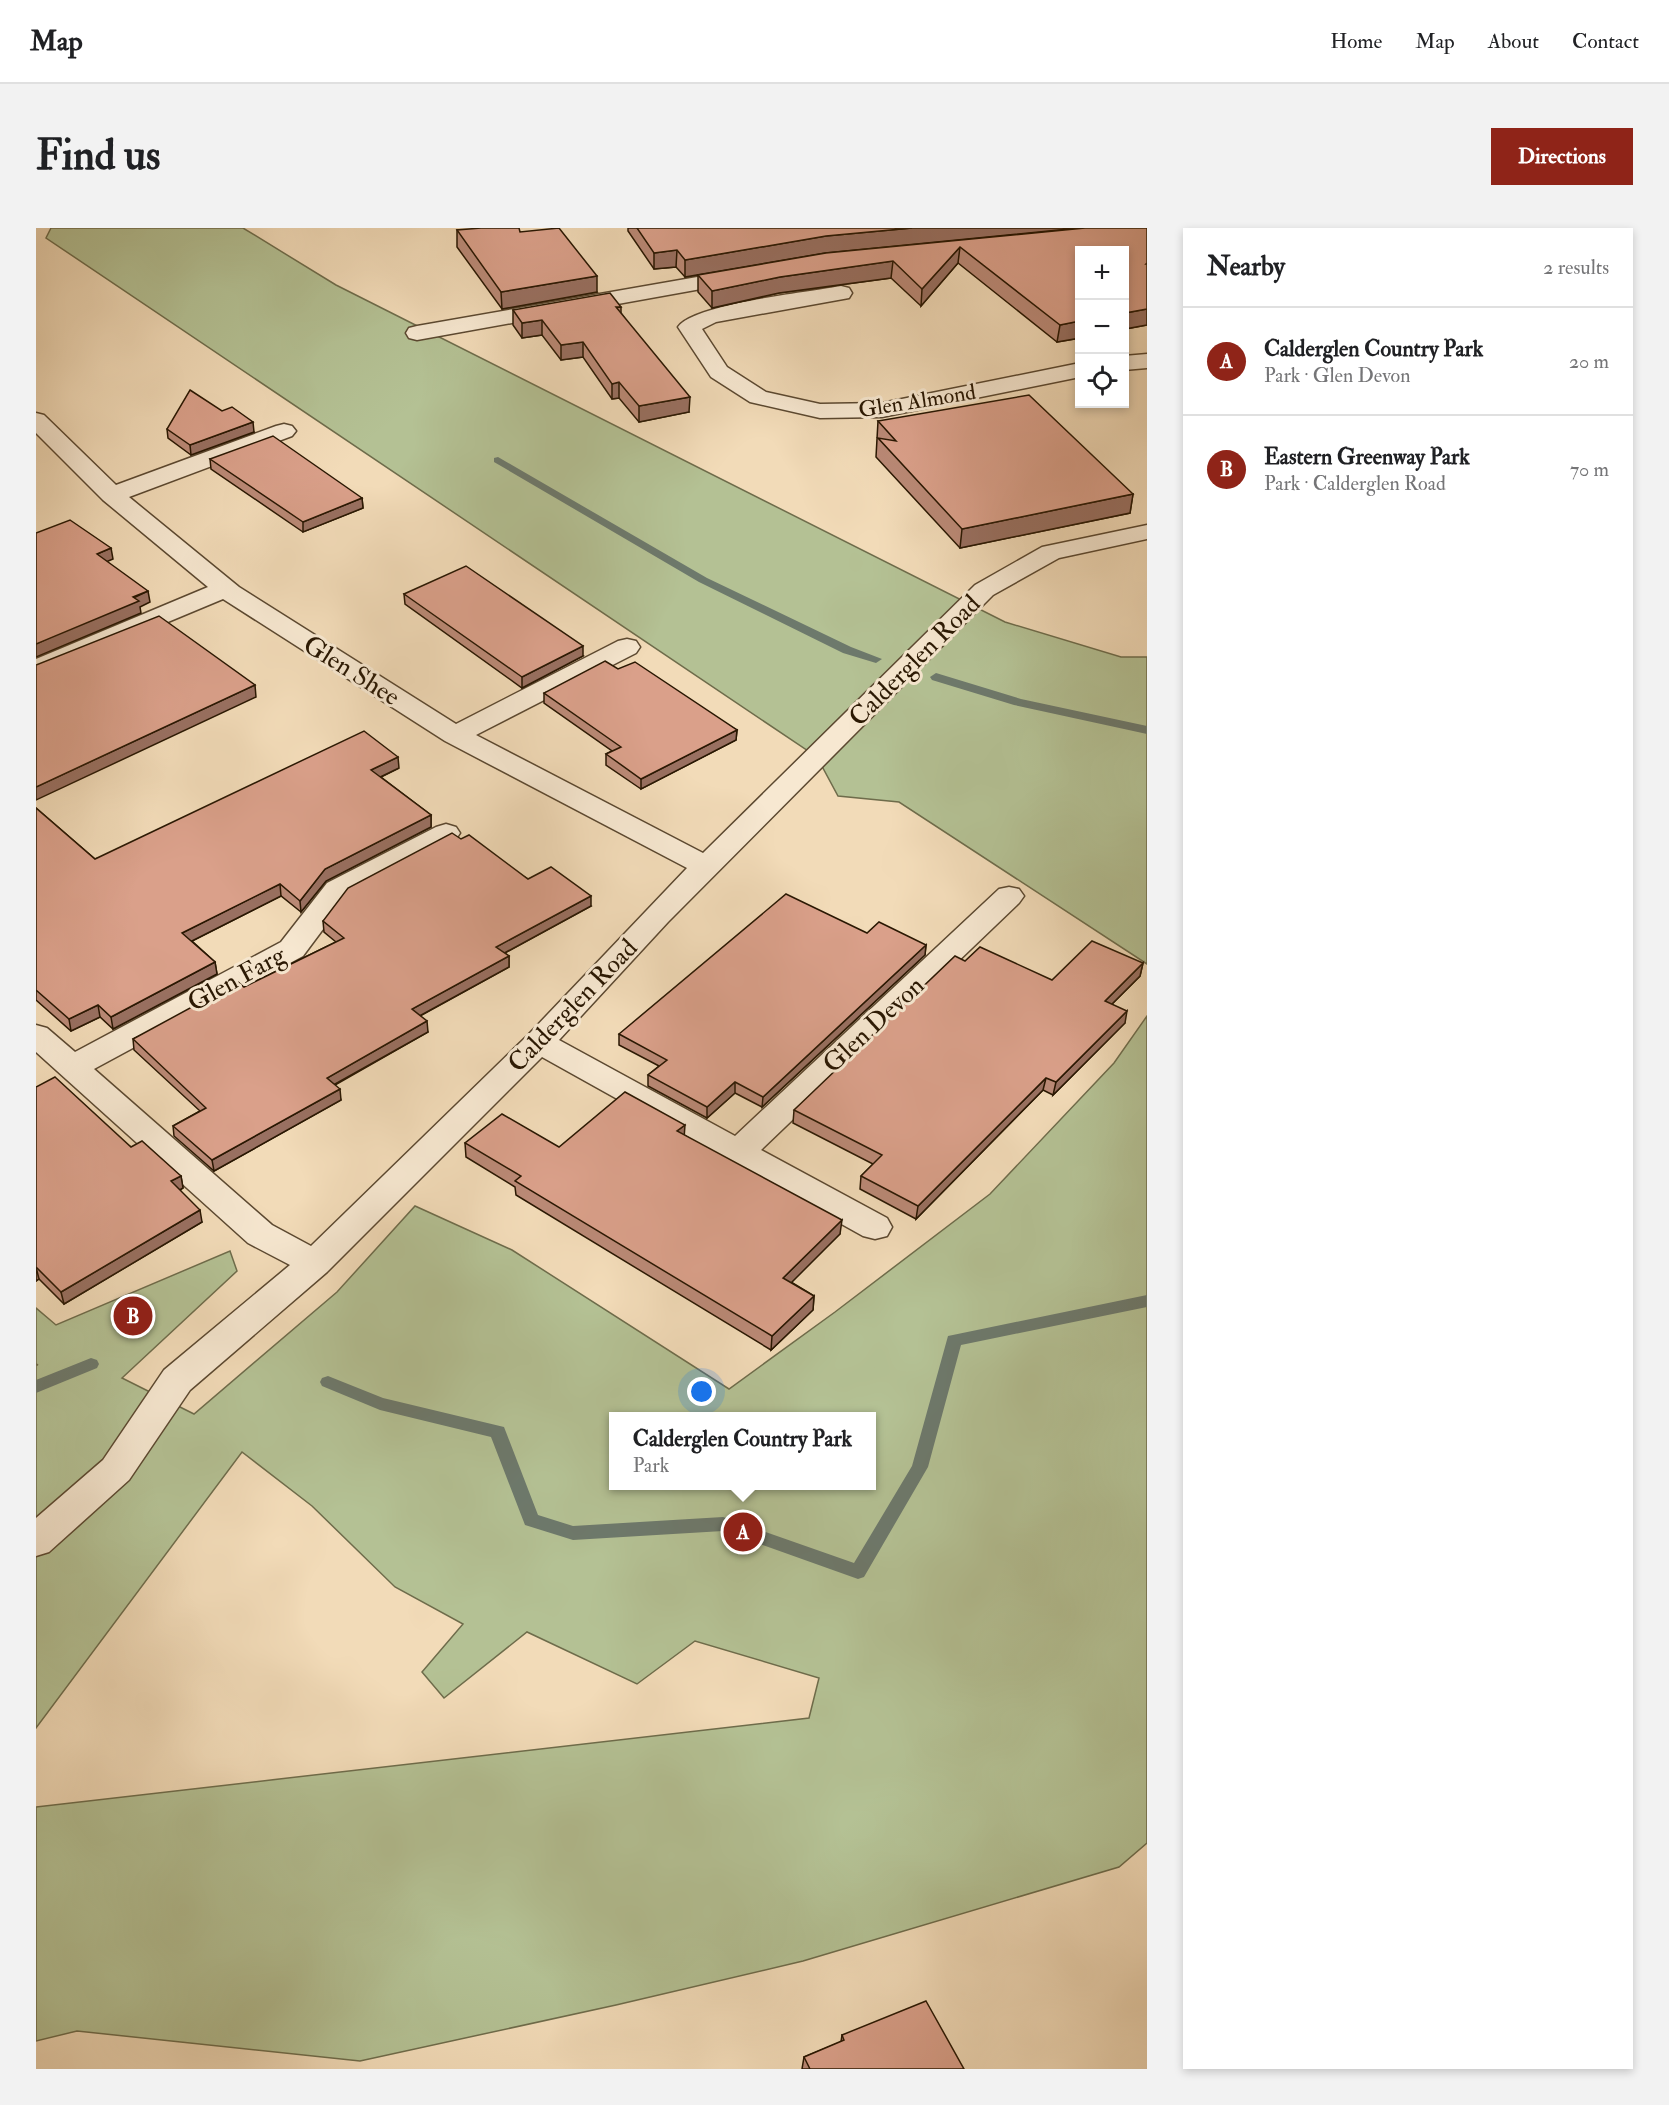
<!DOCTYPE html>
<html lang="en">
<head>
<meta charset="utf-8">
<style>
  body { margin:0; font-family:"IM FELL Double Pica",serif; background:#f2f2f2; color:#202124 }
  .controls { position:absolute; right:18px; top:18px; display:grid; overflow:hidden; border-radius:0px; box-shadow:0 3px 9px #0003 }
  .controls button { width:54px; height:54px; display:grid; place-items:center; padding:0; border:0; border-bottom:2px solid #e0e0e0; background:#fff; color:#202124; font:30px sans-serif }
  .you { position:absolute; left:666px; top:1164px; width:21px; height:21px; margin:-15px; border:4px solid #fff; border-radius:50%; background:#1a73e8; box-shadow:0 0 0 9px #1a73e833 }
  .badge { display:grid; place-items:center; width:39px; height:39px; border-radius:50%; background:#8f2418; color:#fff; font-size:20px; font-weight:700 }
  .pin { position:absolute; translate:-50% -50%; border:3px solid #fff; box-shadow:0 2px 6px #0006 }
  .popup { position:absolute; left:573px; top:1184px; width:267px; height:78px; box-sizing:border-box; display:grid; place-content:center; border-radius:0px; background:#fff; filter:drop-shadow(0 2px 4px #0005); font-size:20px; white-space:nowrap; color:#757577 }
  .popup b { font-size:22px; color:#202124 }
  .popup::after { content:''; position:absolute; left:50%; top:100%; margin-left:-12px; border:12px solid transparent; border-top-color:#fff }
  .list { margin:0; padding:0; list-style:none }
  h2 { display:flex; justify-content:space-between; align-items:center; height:78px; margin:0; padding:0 24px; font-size:26px }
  h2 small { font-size:20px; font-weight:400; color:#757577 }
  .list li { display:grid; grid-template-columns:39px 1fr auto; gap:18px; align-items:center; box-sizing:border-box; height:108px; padding:0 24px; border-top:2px solid #e0e0e0 }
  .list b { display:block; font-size:22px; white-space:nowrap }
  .list p { margin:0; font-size:20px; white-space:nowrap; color:#757577 }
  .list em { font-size:20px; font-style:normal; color:#757577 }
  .icon { flex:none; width:33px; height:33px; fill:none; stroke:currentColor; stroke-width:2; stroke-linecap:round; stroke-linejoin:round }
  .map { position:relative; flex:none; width:1111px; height:1841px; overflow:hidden; border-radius:0px }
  header { display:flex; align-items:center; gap:36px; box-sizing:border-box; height:84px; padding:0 30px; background:#fff; border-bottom:2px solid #e0e0e0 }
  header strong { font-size:28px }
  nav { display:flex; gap:33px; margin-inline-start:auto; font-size:21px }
  .intro { display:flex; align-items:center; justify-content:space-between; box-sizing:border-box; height:144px; padding:0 36px }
  h1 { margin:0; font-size:42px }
  .button { padding:15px 27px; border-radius:0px; background:#8f2418; color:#fff; font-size:21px; font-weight:700 }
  main { display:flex; gap:36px; padding:0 36px }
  aside { flex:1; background:#fff; border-radius:0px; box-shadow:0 3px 9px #0003 }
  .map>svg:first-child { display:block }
</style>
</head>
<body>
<header>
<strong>Map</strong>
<nav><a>Home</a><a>Map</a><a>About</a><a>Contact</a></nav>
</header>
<div class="intro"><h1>Find us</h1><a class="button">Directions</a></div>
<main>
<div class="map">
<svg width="1111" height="1841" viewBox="0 0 1111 1841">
  <rect width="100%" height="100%" fill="#f2dbb8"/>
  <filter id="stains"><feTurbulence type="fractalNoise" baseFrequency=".00333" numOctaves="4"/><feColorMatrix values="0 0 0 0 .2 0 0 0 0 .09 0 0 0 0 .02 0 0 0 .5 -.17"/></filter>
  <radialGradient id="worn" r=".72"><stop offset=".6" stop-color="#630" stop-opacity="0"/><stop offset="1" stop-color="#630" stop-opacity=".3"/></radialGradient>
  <g fill="#b4c194" stroke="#6e6c4b" stroke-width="1.5" fill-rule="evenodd">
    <path d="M15 0H207L300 57 969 394 1085 429H1111V736L863 574 802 568 781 529 10 10Z"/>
    <path d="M1111 788V1615L1083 1639 767 1733 580 1777 324 1833 41 1803 0 1813V1579L773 1490 783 1450 659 1413 601 1456 491 1404 408 1470 386 1444 427 1396 359 1359 276 1278 206 1224 0 1500V1137H2L0 1136V1080L20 1097 194 1023 201 1043 86 1150 158 1186 301 1064 379 978 476 1022 693 1161 799 1084 954 966 1078 835ZM578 1188H836V1258H578Z"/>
  </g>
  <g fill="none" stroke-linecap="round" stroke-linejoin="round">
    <g fill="#6d796c" fill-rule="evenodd">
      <path d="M462 229 671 350 815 419 846 431 840 435 807 425 663 354 458 234V230Z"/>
      <path d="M900 445 985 471 1111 498V506L978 477 896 452 894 449Z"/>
      <path d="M1111 1067V1079L925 1117 892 1239 828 1349 822 1351 687 1303 537 1312 489 1297 455 1209 344 1182 286 1158 284 1154 286 1150 292 1148 347 1170 468 1199 502 1287 537 1298 687 1289 818 1335 876 1238 912 1108Z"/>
      <path d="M55 1130 61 1132 63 1136 61 1140 0 1165V1152Z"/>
    </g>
    <g stroke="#5b4830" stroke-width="3">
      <g id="street">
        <path d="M707 41 715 42 718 47 715 52 381 112 373 110 370 105 373 100 381 98Z"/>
        <path d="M805 58 813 60 816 65 813 70 680 94 666 101 691 139 730 164 784 176 846 175 1044 135V149L846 189 784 190 714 174 675 149 642 99C657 76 774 64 805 58Z"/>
        <path d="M1111 126V140L1088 142V128Z"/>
        <path d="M0 185 8 187 80 257 240 198 248 196 256 198 260 203 256 208 93 269 203 359 420 496 582 413 591 411 600 413 604 419 600 425 440 507 667 625 939 357 1006 319 1111 297V311L1023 330 957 367 632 694 523 812 699 908 963 661 973 659 983 661 988 668 983 675 725 922 851 990 856 999 851 1008 839 1011 827 1008 506 829 291 1044 154 1162 93 1252 13 1324 0 1328V1290L67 1232 128 1142 254 1037 212 1015 0 824V797L11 800 39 824 245 714 291 655 400 599 410 596 420 599 424 605 420 611 311 669 267 728 58 841 236 997 275 1018 492 807 651 640 409 513 187 371 0 449V431L172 359 67 272 0 205Z"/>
      </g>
    </g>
    <use href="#street" fill="#f7e8d1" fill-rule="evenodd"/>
  </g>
  <g fill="#bb8a77" stroke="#291702" stroke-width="1.5">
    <path d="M592 0H1043L789 25 649 49 640 39 618 41 592 3Z"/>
    <path d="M1049 0H1111V97L1089 101V22H1044V110L1021 114 922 35 885 78 855 50 743 65 676 80 662 64V47L790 25Z"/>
    <path d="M421 2 484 4 561 64 466 81 421 19Z"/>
    <path d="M585 79V85L653 184 603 194 583 170 576 171 547 129 525 132 506 107 486 110 477 97V82Z"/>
    <path d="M186 183 218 204 155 227 132 210 131 201Z"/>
    <path d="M842 193 1097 266 1094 285 924 320 840 229Z"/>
    <path d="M174 231 326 270 327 280 267 304 175 241Z"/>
    <path d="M368 366 547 428 486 460 369 376Z"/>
    <path d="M582 441 701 502 700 512 605 561 570 537V526L576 523 508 475V465Z"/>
    <path d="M363 540 345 549 395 587V599L290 653 265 684 245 668 156 713 179 734 181 746 77 801 64 789 35 803 0 772V580L59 631Z"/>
    <path d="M425 611 492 651 555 678 469 725 473 728V739L384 788 392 804 299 857 305 872 178 943 138 908 137 898 164 883 98 822 97 811 208 759 300 714 288 704 287 693Z"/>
    <path d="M831 705 890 717 889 727 726 879 699 865 671 890 612 858V847L623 838 583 817V806Z"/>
    <path d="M929 733 1016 752 1107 735 1104 748 1076 776 1089 795 1017 867 1007 862 880 991 824 961 825 948 837 936 757 895 758 882Z"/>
    <path d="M0 859 95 919 145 948 147 960 144 962 166 994 28 1076 3 1051 0 1053Z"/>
    <path d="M648 907 804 1006 755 1054 778 1068 777 1082 735 1122 480 967 479 959 430 929 429 915 523 919Z"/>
    <path d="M806 1807 928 1841H766L768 1829 805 1814Z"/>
  </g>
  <g fill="#997061" stroke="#291702" stroke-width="1.5">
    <path d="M876 0H1043L789 25 649 49V32L790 8Z"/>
    <path d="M924 19 922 35 885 78 886 61Z"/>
    <path d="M641 22 640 39 618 41V25Z"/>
    <path d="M857 33 855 50 743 65 676 80V63L744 49Z"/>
    <path d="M561 48V64L466 81 465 64Z"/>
    <path d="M1111 81V97L1089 101V85Z"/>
    <path d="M506 92V107L486 110V95Z"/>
    <path d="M1044 93V110L1021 114 1024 97Z"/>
    <path d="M547 114V129L525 132V117Z"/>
    <path d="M583 154V170L576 171V156Z"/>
    <path d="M654 169 653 184 603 194V178Z"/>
    <path d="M217 194 218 204 155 227 154 217Z"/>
    <path d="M1097 266 1094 285 924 320 926 301Z"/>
    <path d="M326 270 327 280 267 304V294Z"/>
    <path d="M75 320 77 331 63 337 61 326Z"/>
    <path d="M112 363 114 374 104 379 105 385 0 429V416Z"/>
    <path d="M547 418V428L486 460V449Z"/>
    <path d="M219 457 220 469 0 572V559Z"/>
    <path d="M701 502 700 512 605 561V551Z"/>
    <path d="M362 529 363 540 336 553 335 542Z"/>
    <path d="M395 587V599L290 653 265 684 264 673 289 641Z"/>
    <path d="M244 656 245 668 148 717 146 705Z"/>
    <path d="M555 668V678L461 729 460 719Z"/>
    <path d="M890 717 889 727 726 879 727 869Z"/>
    <path d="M473 728V739L376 792V781Z"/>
    <path d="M179 734 181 746 77 801 75 789Z"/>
    <path d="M1107 735 1104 748 1067 785 1069 773Z"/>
    <path d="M62 777 64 789 35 803 33 791Z"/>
    <path d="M1091 783 1089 795 1017 867 1020 854Z"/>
    <path d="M391 793 392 804 292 860 291 850Z"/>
    <path d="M1010 850 1007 862 880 991 882 978Z"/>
    <path d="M699 854V865L671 890V879Z"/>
    <path d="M304 861 305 872 178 943 176 932Z"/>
    <path d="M649 897 648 911 641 903Z"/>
    <path d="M145 948 147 960 137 966 135 953Z"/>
    <path d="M164 982 166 994 28 1076 25 1064Z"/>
    <path d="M806 992 804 1006 746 1064 747 1050Z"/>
    <path d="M0 1039 3 1051 0 1053Z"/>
    <path d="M778 1068 777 1082 735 1122 736 1108Z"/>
  </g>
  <g fill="#daa08a" stroke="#291702" stroke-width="1.5">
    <path d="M445 0H483L484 4 523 0 561 48 465 64 421 2Z"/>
    <path d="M601 0H876L790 8 649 32 641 22 618 25Z"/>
    <path d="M1049 0H1111V35L1110 36H1111V81L1089 85V22H1044V93L1024 97 924 19 886 61 857 33 744 49 676 63 662 47 790 25Z"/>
    <path d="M574 65 585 79H580L654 169 603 178 583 154 576 156 547 114 525 117 506 92 486 95 477 82Z"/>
    <path d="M154 162 186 183 196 179 217 194 154 217 131 201Z"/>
    <path d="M993 167 1097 266 926 301 842 210 860 213 842 193Z"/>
    <path d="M237 208 326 270 267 294 174 231Z"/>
    <path d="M34 292 75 320 61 326 112 363 97 369 103 373 0 416V305Z"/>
    <path d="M430 338 547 418 486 449 368 366Z"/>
    <path d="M123 388 219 457 0 559V437Z"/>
    <path d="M569 433 582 441 599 434 701 502 605 551 570 526 585 519 508 465Z"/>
    <path d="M328 503 362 529 335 542 395 587 289 641 264 673 244 656 146 705 179 734 75 789 62 777 33 791 0 762V580L59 631Z"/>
    <path d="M416 605 425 611 433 607 492 651 515 639 555 668 460 719 473 728 376 781 391 793 291 850 304 861 176 932 137 898 170 880 97 811 202 754 208 759 308 710 287 693 312 660Z"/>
    <path d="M750 666 831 705 843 694 890 717 727 869 699 854 671 879 612 847 631 832 583 806Z"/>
    <path d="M1056 713 1107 735 1069 773 1091 783 1020 854 1010 850 882 978 825 948 846 927 758 882 919 728 929 733 944 719 1016 752Z"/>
    <path d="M19 849 95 919 106 913 145 948 135 953 164 982 25 1064 0 1039V859Z"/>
    <path d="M589 864 649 897 641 903 806 992 747 1050 778 1068 736 1108 479 953 485 948 429 915 466 886 523 919Z"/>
    <path d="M890 1773 928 1841H774L768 1829 808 1812 806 1807Z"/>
  </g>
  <g text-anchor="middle" stroke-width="6" stroke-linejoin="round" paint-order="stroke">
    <g font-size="22" fill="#291702" stroke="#f7e8d1">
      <text transform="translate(881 172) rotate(-9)" y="8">Glen Almond</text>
    </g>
    <g font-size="26" fill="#291702" stroke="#f7e8d1">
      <text transform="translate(878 432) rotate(-45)" y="9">Calderglen Road</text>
      <text transform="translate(316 442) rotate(32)" y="9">Glen Shee</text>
      <text transform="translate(200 750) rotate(-29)" y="9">Glen Farg</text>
      <text transform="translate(536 777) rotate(-46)" y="9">Calderglen Road</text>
      <text transform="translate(837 796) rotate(-43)" y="9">Glen Devon</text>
    </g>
  </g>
  <rect width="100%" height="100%" filter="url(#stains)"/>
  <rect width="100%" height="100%" fill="url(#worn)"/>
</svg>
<div class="controls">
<button>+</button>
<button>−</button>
<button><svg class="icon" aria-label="locate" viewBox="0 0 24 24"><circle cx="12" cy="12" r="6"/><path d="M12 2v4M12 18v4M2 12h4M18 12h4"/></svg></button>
</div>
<div class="you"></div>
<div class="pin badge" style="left:707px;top:1304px">A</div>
<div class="popup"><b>Calderglen Country Park</b>Park</div>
<div class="pin badge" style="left:97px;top:1088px">B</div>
</div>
<aside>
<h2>Nearby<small>2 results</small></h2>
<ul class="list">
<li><span class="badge">A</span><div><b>Calderglen Country Park</b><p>Park · Glen Devon</p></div><em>20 m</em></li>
<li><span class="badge">B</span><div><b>Eastern Greenway Park</b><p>Park · Calderglen Road</p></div><em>70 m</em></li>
</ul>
</aside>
</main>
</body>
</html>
